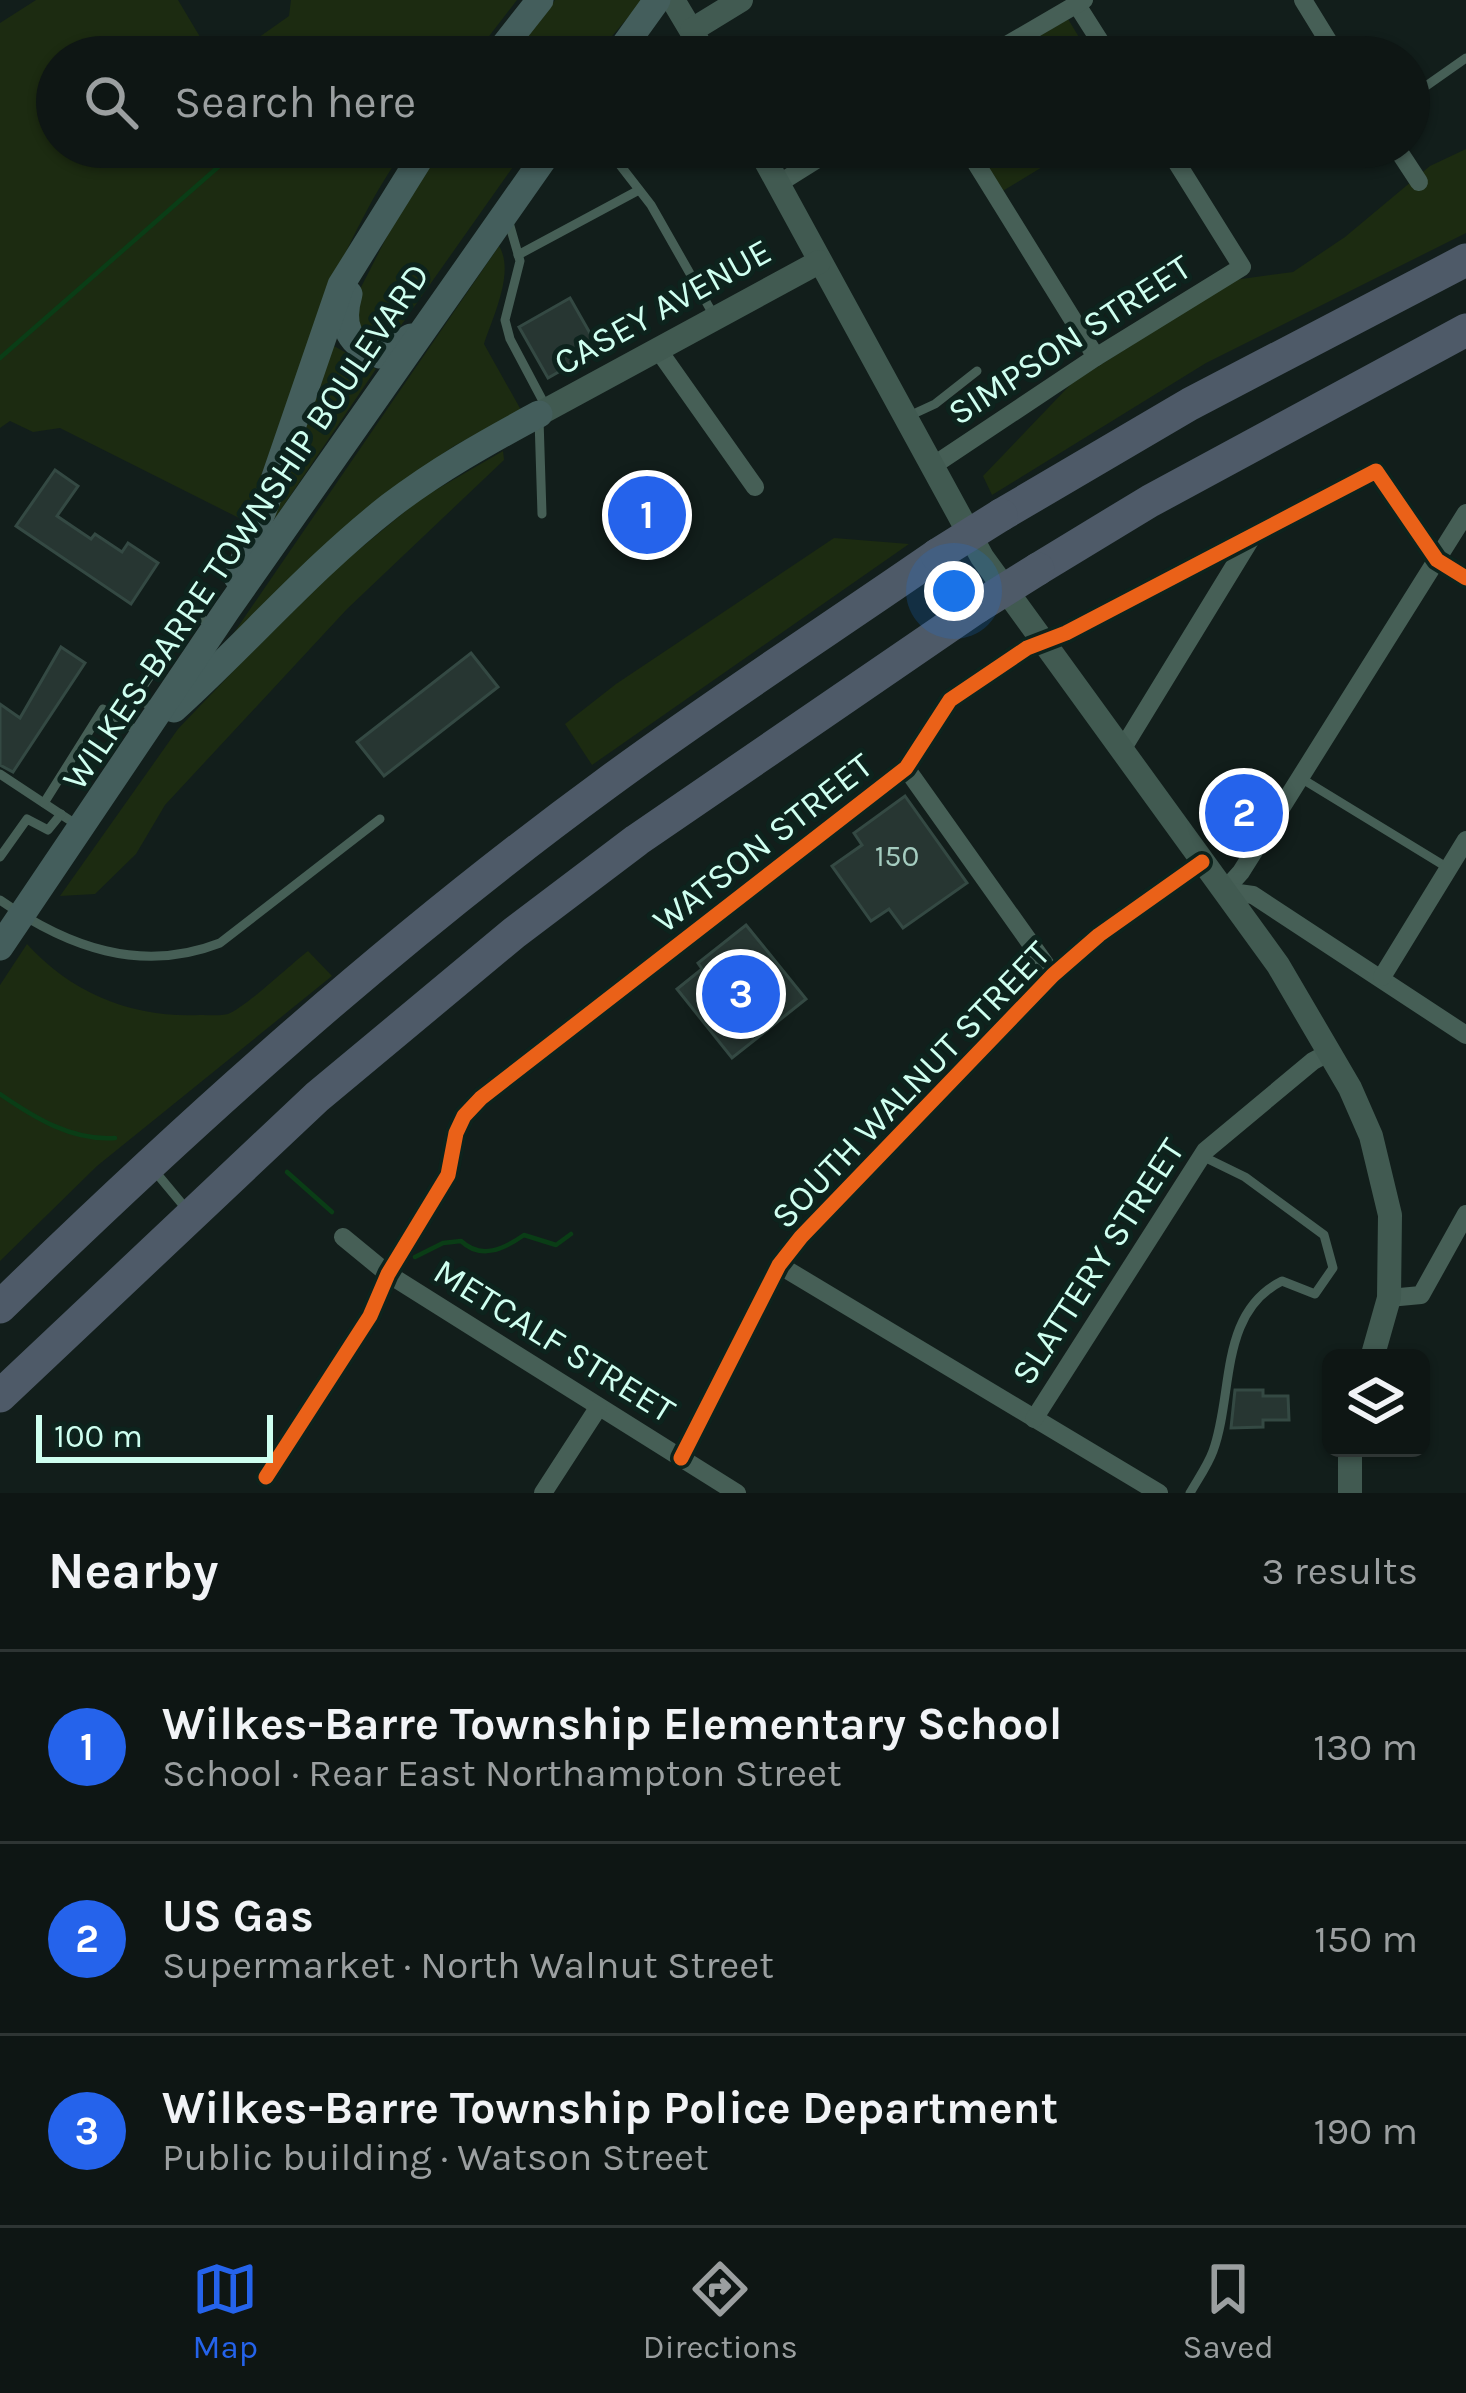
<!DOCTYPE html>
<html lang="en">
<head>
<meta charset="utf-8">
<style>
  body { margin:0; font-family:Karla,sans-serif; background:#1c2322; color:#f1f3f6 }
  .controls { position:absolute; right:36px; bottom:36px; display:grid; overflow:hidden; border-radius:18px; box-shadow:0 3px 9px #0004 }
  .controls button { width:108px; height:108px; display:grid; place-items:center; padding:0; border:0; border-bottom:3px solid #2e3534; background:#0e1614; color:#f1f3f6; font:60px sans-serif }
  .scale { position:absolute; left:36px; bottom:30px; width:237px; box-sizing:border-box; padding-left:12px; border:6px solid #cffff0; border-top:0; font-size:33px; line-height:42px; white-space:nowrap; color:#cffff0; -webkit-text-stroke:9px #0d231d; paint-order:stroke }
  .you { position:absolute; left:954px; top:591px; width:42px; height:42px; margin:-30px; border:9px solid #fff; border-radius:50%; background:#1a73e8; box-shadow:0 0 0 18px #1a73e833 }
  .badge { display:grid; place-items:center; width:78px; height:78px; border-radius:50%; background:#2563eb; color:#fff; font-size:39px; font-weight:700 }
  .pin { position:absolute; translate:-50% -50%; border:6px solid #fff; box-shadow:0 3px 12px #0006 }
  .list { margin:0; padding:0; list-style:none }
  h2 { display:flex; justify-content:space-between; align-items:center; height:156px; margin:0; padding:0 48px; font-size:51px }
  h2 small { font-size:39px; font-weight:400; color:#9b9fa0 }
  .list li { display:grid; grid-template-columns:78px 1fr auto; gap:36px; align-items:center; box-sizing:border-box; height:192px; padding:0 48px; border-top:3px solid #2e3534 }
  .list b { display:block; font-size:45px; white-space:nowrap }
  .list p { margin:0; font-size:39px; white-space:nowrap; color:#9b9fa0 }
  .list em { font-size:39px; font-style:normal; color:#9b9fa0 }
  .icon { flex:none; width:66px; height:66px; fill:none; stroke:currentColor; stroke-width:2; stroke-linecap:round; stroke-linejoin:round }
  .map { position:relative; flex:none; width:1466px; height:1493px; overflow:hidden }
  .search { position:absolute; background:#0e1614; box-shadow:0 3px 9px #0004; left:36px; right:36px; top:36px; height:132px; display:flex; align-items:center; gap:30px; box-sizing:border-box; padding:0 42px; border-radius:66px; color:#9b9fa0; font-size:45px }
  .sheet { height:732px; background:#0e1614 }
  nav { display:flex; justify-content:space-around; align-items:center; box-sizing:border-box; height:168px; border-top:3px solid #2e3534; background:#0e1614; font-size:33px; color:#9b9fa0 }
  nav a { display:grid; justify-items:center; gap:6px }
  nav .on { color:#2563eb }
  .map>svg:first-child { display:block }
</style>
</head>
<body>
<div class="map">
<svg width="1466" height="1493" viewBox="0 0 1466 1493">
  <rect width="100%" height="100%" fill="#121e1b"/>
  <g fill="#1c2b11">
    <path d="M36 0H178L212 57H57V147H406C329 255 291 398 245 521L60 428 33 432 10 421 0 428V23Z"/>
    <path d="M291 0H517L473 57H231L289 16Z"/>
    <path d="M555 0H643L594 57H511Z"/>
    <path d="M1068 19 1091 57H1004Z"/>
    <path d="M442 147H527L395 334C383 341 375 342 362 336L355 299 402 207Z"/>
    <path d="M974 147H1075L1001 192Z"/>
    <path d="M1466 149V233L1206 363 992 495 983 476 1072 383 1234 280 1293 272 1345 237 1430 166Z"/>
    <path d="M499 246C515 272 493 317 484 344L521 410 454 446 387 493 231 637Z"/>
    <path d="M332 345 376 369 261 539Z"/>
    <path d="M503 451 504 460 347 609 165 805 136 854 95 894 60 896 178 729 240 664 339 566 420 499Z"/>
    <path d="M834 538 909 544 592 765 565 724 616 684Z"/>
    <path d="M27 944C72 994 133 1018 200 1015 208 1015 221 1016 228 1014 246 1007 290 965 308 951L332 976 97 1166 0 1261V985Z"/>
  </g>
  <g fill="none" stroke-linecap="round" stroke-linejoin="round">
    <g stroke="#0a3d16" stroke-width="4.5">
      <path d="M0 358 241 147"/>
      <path d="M0 1094C35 1118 72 1141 115 1138"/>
      <path d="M287 1172 332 1212"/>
      <path d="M415 1257 443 1243 461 1241C481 1260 504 1249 524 1235L556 1245 571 1234"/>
    </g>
  </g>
  <g fill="#273632" stroke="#344943" stroke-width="3">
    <path d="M570 298 599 349 548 378 519 327Z"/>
    <path d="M55 470 78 486 57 516 91 539 95 534 122 552 128 543 158 563 131 604 16 526Z"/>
    <path d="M61 647 85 663 13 772 0 765V704L20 718Z"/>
    <path d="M471 653 498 687 384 776 357 742Z"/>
    <path d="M905 796 967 883 903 928 889 909 871 921 832 866 862 845 854 833Z"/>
    <path d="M746 925 806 999 732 1058 677 989 702 969 698 963Z"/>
    <path d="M1235 1390H1263V1396H1288L1289 1420H1263V1427L1231 1428Z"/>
  </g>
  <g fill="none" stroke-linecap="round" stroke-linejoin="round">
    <g stroke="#465f56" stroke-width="9">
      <path d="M1409 98 1466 58"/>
      <path d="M606 147 651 205 713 314"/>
      <path d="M508 219 520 261 505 320 510 339 545 405"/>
      <path d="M518 255 639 190"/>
      <path d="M909 416 935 404 977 371"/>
      <path d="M539 419 542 514"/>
      <path d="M156 710 136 697 192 614 211 624"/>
      <path d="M0 774 77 825"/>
      <path d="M1299 777 1448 868"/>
      <path d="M44 803 103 709 141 734"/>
      <path d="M0 857 27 819 48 830 61 814"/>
      <path d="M0 900C67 947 141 974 220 943L380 819"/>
      <path d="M153 1169 188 1211"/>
      <path d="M1190 1493C1198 1479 1208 1465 1213 1451 1234 1394 1218 1313 1282 1281L1315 1294 1333 1268 1324 1235 1245 1177 1202 1156"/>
    </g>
    <g stroke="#465f56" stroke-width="18">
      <path d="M1303 0 1338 57"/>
      <path d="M1077 5 1110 57"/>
      <path d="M986 57 1084 0"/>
      <path d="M966 147 1096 357"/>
      <path d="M1396 147 1419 182"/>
      <path d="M778 184 837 147"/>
      <path d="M659 351 755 487"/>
      <path d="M931 467 1096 357 1242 267 1167 147"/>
      <path d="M1123 748 1252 537"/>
      <path d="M906 768 1053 975"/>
      <path d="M1224 891 1241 872 1466 513"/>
      <path d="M1224 891 1253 895 1466 1035"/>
      <path d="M1382 977 1466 840"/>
      <path d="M343 1237 388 1274 737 1493"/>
      <path d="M779 1265 1159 1493"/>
      <path d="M1389 1298 1421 1295 1466 1214"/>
      <path d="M1034 1419 1205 1151 1313 1061 1330 1052"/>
      <path d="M681 1458 779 1265 801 1237 1053 975 1099 935 1202 862"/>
      <path d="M266 1477 370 1316 388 1274 448 1175 456 1133 464 1116 481 1098 906 768 950 700 1027 648 1066 633 1376 471 1437 560 1466 578"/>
      <path d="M543 1493 598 1408"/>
    </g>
    <g stroke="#415a51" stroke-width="24">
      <path d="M673 0 707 57"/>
      <path d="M692 30 741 0"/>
      <path d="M758 147 982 557 1278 965 1350 1088 1371 1136 1390 1215 1389 1298 1372 1358"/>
      <path d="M539 414 819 262"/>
      <path d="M1350 1448V1493"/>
    </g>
    <g stroke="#445e5c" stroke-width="27">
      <path d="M495 57 540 0"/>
      <path d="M616 57 657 0"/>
      <path d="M349 294C340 326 348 345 380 355L411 337"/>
      <path d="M237 577 266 503 341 285 427 147"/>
      <path d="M174 709C247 643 312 567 390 506 437 470 487 442 539 414"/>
      <path d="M0 947 227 610 552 147"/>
    </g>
    <g stroke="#4e5a68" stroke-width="33">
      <path d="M1001 515 1190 404 1466 260"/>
      <path d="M1038 569 1150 501 1466 330"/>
      <path d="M0 1307C191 1121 391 941 607 783 714 704 827 631 937 555"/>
      <path d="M0 1396 317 1097 514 933 637 840 977 607"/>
    </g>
    <g stroke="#4e5a68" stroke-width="33">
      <path d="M937 555 1001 515"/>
      <path d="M977 607 1038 569"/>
    </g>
    <g stroke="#0d231d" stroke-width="22">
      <g id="cycleway">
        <path d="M681 1458 779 1265 801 1237 1053 975 1099 935 1202 862"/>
        <path d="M266 1477 370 1316 388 1274 448 1175 456 1133 464 1116 481 1098 906 768 950 700 1027 648 1066 633 1376 471 1437 560 1466 578"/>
      </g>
    </g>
    <use href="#cycleway" stroke="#ea6118" stroke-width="15"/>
  </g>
  <g text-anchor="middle" stroke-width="10" stroke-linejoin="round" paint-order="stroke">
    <g font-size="30" fill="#a5cdc0">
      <text x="897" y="866">150</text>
    </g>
    <g font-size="36" fill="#cffff0" stroke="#0d231d">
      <text transform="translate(662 306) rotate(-29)" y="13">CASEY AVENUE</text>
      <text transform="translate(1069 339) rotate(-33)" y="13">SIMPSON STREET</text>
      <text transform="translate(245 526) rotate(-56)" y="13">WILKES-BARRE TOWNSHIP BOULEVARD</text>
      <text transform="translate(762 842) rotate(-38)" y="13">WATSON STREET</text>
      <text transform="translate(910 1084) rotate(-46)" y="13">SOUTH WALNUT STREET</text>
      <text transform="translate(1097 1261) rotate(-57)" y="13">SLATTERY STREET</text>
      <text transform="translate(555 1340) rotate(32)" y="13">METCALF STREET</text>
    </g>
  </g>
</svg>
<div class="controls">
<button><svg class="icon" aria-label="layers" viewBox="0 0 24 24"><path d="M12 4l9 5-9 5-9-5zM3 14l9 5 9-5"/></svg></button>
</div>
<div class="scale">100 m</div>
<div class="you"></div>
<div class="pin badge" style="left:647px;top:515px">1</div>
<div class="pin badge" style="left:1244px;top:813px">2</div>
<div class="pin badge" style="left:741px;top:994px">3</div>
<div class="search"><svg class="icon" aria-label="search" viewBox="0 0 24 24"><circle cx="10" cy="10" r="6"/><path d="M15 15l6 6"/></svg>Search here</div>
</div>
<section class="sheet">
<h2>Nearby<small>3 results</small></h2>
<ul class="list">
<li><span class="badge">1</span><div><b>Wilkes-Barre Township Elementary School</b><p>School · Rear East Northampton Street</p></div><em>130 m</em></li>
<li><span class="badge">2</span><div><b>US Gas</b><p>Supermarket · North Walnut Street</p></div><em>150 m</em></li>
<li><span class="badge">3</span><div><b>Wilkes-Barre Township Police Department</b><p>Public building · Watson Street</p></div><em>190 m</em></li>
</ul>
</section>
<nav>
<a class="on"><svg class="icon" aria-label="map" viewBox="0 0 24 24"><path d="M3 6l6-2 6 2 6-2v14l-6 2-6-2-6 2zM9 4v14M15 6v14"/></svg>Map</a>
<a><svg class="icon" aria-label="directions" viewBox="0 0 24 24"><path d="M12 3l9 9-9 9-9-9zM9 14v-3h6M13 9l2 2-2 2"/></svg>Directions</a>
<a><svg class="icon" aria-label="saved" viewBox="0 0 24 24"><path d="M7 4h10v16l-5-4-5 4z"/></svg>Saved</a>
</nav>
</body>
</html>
